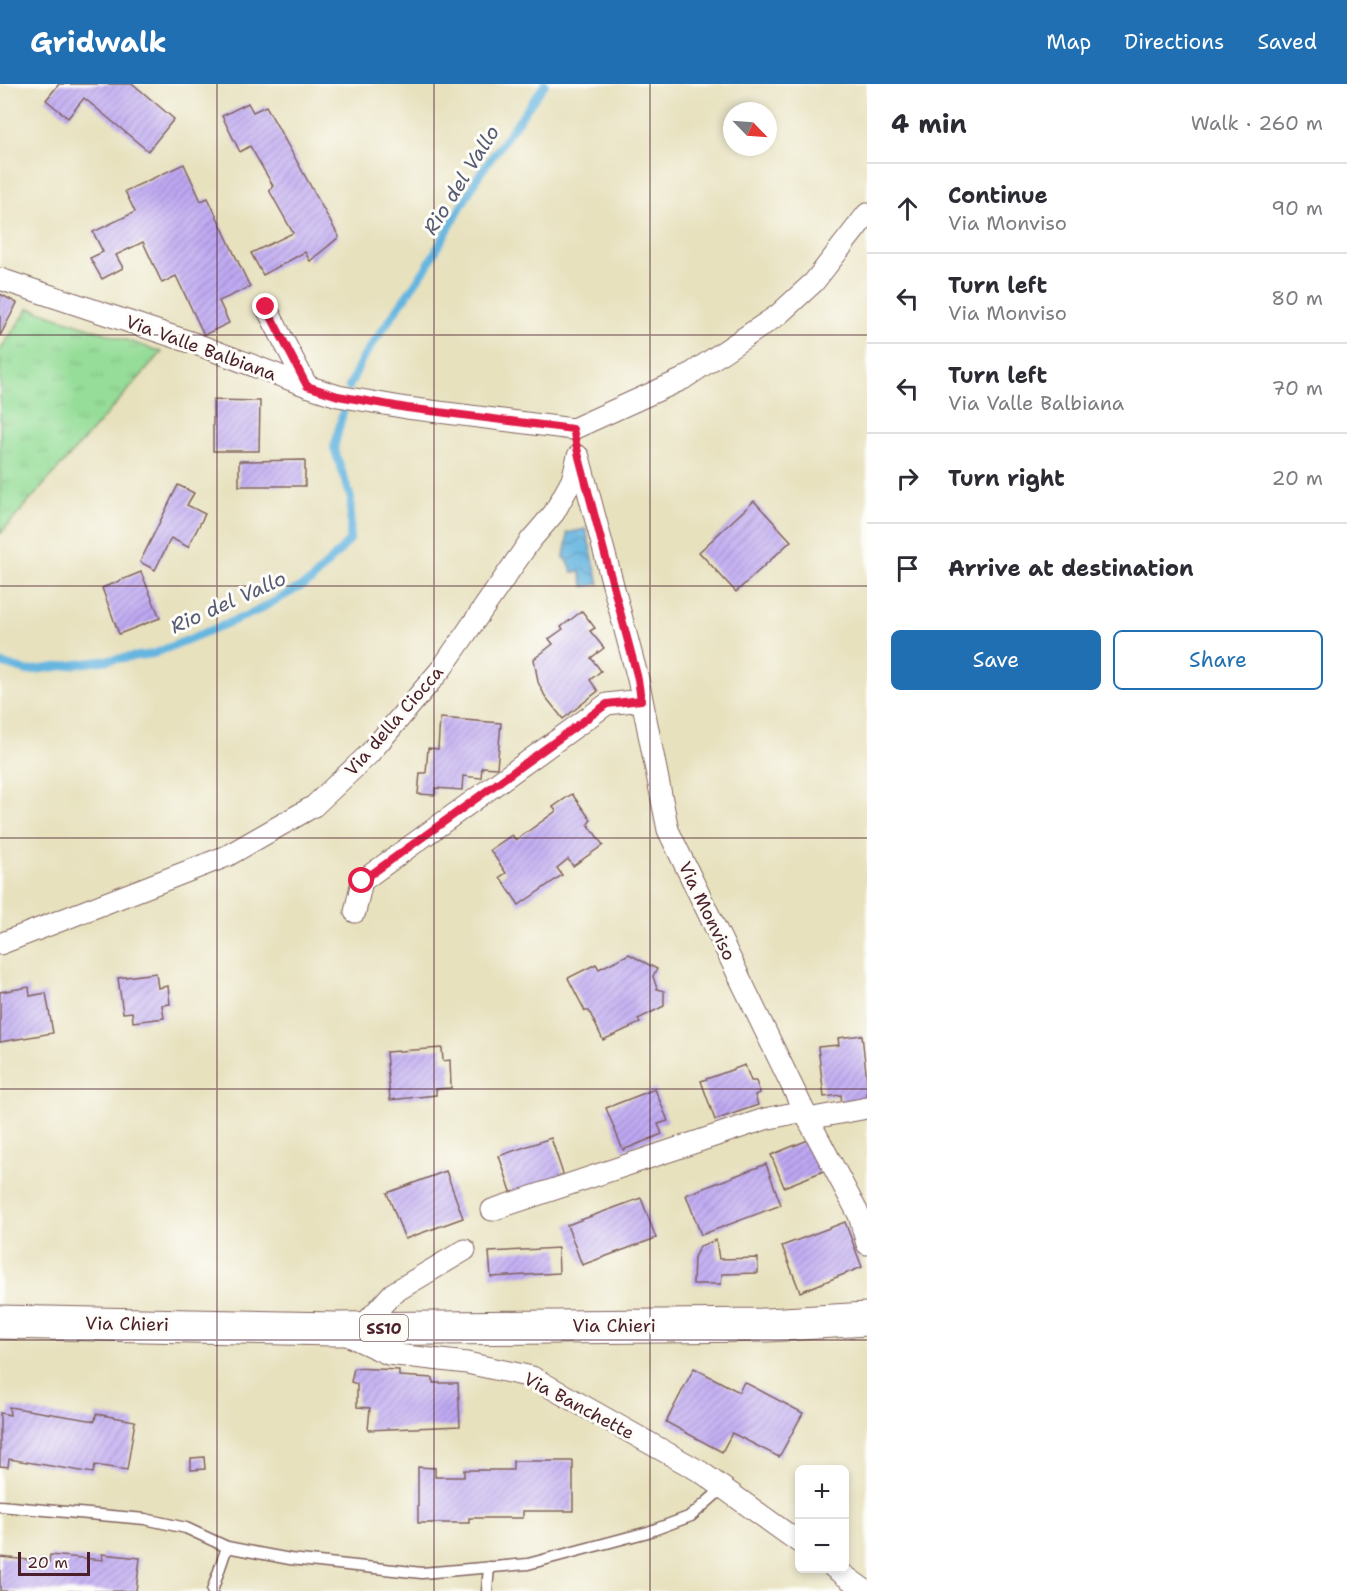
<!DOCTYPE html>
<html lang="en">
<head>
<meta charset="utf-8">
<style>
  body { margin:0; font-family:"Shantell Sans",sans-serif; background:#f7f7f7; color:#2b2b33 }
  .controls { position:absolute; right:18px; bottom:18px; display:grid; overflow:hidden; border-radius:9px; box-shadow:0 3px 9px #0003 }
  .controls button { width:54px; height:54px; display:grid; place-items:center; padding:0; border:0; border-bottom:2px solid #e1e1e2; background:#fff; color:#2b2b33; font:30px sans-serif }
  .compass { position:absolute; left:723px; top:18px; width:54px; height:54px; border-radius:50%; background:#fff; box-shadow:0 3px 9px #0003; rotate:115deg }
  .scale { position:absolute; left:18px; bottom:15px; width:72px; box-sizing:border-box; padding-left:6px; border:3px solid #4a1f2b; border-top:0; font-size:16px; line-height:21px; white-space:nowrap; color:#4a1f2b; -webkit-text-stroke:4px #fdfcf7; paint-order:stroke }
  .stop { position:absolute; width:18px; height:18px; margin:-14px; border:4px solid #e11d48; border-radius:50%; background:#fff }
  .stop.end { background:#e11d48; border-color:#fff; box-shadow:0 2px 6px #0008 }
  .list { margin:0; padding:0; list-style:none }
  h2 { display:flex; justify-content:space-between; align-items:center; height:78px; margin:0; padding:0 24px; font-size:26px }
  h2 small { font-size:20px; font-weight:400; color:#7c7c81 }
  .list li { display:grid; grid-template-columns:39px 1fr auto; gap:18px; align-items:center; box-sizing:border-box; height:90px; padding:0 24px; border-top:2px solid #e1e1e2 }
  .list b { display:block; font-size:22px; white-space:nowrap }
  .list p { margin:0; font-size:20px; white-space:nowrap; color:#7c7c81 }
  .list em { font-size:20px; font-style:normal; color:#7c7c81 }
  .actions { display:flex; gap:12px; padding:18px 24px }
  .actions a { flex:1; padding:14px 0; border:2px solid #1f6fb2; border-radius:9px; text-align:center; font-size:21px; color:#1f6fb2 }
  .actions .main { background:#1f6fb2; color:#fff }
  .icon { flex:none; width:33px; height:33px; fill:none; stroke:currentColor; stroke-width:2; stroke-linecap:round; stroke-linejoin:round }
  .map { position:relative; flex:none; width:867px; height:1507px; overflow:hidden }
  header { display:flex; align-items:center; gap:36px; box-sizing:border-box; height:84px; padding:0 30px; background:#1f6fb2; color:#fff }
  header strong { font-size:28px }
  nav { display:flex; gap:33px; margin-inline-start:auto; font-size:21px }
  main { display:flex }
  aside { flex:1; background:#fff }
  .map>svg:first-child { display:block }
</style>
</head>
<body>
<header>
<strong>Gridwalk</strong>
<nav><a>Map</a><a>Directions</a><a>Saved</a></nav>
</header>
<main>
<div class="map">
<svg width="867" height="1507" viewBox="0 0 867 1507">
  <defs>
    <pattern id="grass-tufts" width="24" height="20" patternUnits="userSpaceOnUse" patternTransform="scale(1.5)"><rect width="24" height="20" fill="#95dd98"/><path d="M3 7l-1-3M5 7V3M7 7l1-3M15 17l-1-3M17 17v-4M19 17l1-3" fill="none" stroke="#82bd83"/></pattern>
    <pattern id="water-waves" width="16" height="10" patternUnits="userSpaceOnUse" patternTransform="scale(1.5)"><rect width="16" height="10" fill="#65b5e0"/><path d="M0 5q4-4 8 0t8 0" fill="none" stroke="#5593b6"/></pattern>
    <pattern id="building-hatch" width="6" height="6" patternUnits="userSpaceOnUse" patternTransform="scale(1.5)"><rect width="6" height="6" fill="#bea8f3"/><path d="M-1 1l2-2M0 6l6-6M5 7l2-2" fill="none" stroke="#9c88c5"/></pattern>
  </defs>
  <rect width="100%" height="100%" fill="#fdfcf7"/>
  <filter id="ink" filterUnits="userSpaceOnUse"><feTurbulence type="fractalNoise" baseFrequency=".0167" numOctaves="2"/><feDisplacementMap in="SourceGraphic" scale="12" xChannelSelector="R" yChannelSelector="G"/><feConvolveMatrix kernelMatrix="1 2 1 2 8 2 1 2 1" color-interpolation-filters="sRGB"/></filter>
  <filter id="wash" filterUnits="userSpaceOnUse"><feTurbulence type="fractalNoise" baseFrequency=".008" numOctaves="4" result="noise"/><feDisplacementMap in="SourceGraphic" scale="24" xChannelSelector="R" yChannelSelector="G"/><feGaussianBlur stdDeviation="1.35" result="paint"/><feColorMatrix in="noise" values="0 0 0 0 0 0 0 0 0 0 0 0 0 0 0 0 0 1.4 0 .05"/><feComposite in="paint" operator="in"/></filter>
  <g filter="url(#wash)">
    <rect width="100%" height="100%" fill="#e7e1be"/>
    <path fill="url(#grass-tufts)" stroke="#707e62" stroke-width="1.5" d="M29 224 162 268 0 450V266Z"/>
    <path fill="url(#water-waves)" stroke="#586a86" stroke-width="1.5" d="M586 445 599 500 584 503 580 488H572L570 481 564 474C564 466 569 456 567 449Z"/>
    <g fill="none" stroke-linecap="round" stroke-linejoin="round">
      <g stroke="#65b5e0" stroke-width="8">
        <path d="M349 303 362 275 426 184 479 91 545 0"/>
        <path d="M0 579 27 587 153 570 255 528 311 497 350 456 351 414 334 364 345 320"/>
      </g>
    </g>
    <g id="blocks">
      <g fill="url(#building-hatch)">
        <path d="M59 0H133L174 35 148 67 84 14 68 34 46 16Z"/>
        <path d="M248 19 253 28 266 22 339 153 310 177 305 168 263 191 251 169 293 149 269 106 273 102 250 62 240 68 222 32Z"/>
        <path d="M184 80 201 117 208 114 250 203 219 217 229 239 204 251 176 192 162 199 143 158 116 171 123 184 102 195 90 174 103 168 93 148 135 128 125 107Z"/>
        <path d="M0 210 17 219 0 252Z"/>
        <path d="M213 316 260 317 259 367H213Z"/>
        <path d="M305 376V402H239V377Z"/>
        <path d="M178 401 194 409 187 421 205 430 188 463 171 454 155 486 140 478Z"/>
        <path d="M754 417 791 457 736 508 699 468Z"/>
        <path d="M141 488 160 534 119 550 102 504Z"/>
        <path d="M582 527 595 544 590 547 604 564 591 574 601 587 590 596 598 607 563 635 545 612 538 598 534 575 553 560 549 555 563 545 561 543Z"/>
        <path d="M440 634 501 639 497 684 482 683 481 694 463 692 462 706 435 704V711L418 710 420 689H426L428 664 438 665Z"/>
        <path d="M572 710 591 736 588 740 603 761 573 782 568 775 557 784 562 791 519 821 500 793 506 789 490 766 512 751 516 756 556 727 553 723Z"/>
        <path d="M629 870 657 885 653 892 657 905 664 907V922L638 935 640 939 603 956 589 927H585L568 894 596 880 599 885Z"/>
        <path d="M156 889 158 904 168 902 170 920 162 921 164 934 133 938 132 928 123 929 118 894Z"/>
        <path d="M29 903 30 912 46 909 53 949 0 958V908Z"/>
        <path d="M862 951 867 997V1017L842 1020 841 1011 824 1013 818 963 839 961 838 954Z"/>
        <path d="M442 964 443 977 450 976 451 1004 436 1005V1011L390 1016 386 968Z"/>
        <path d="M745 981 751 997H756L760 1009 755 1011 758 1021 715 1036 701 997Z"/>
        <path d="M655 1005 668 1037 658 1040 662 1050 623 1066 606 1024Z"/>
        <path d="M551 1054 566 1099 514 1116 499 1072Z"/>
        <path d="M813 1054 826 1086 784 1103 771 1071Z"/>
        <path d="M766 1080 781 1121 701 1151 686 1111Z"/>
        <path d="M446 1087 463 1134 405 1155 387 1109Z"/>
        <path d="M641 1114 656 1154 582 1181 567 1141Z"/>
        <path d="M845 1138 862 1183 800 1208 782 1162Z"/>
        <path d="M716 1156 719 1175 758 1174V1189L722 1190 721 1200H693L694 1173 700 1162Z"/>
        <path d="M558 1164 559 1189 491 1193 489 1168Z"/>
        <path d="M354 1284 399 1286V1292L433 1294V1299H458L460 1342 368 1346 370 1324 357 1323V1300L351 1298Z"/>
        <path d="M694 1284 739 1308 744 1298 803 1329 779 1373 732 1349 722 1368 666 1338Z"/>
        <path d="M9 1323 95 1337 96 1330 135 1337 127 1386 95 1381 93 1389 9 1375 8 1383 0 1382V1329L10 1331Z"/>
        <path d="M204 1373 205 1385 191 1386V1374Z"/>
        <path d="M513 1377H573V1427H523V1434H469V1439H418V1383L435 1384V1393H464V1386H513Z"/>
        <path d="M102 1470 140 1474 136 1507H0V1473L49 1478 50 1471 103 1476Z"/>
      </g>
    </g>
  </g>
  <g filter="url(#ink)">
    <use href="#blocks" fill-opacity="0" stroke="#81635e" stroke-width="1.5"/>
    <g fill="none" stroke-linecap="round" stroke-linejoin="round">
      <g stroke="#81635e" stroke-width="13">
        <g id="service">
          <path d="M0 1422 145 1435 186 1444 227 1463 290 1475 422 1489 528 1480 648 1448 691 1432 723 1404"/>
          <path d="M212 1507 227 1463"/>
          <path d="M487 1507 489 1483"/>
        </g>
      </g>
      <g stroke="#81635e" stroke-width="23">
        <g id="minor">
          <path d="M0 195 196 260 307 302 338 312 407 324 573 345 683 295 778 231 814 198 867 130"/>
          <path d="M266 223 307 302"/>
          <path d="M579 373 638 595 668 746 808 1035 859 1131 867 1160"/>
          <path d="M355 828 362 797 607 620 641 616"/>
          <path d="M0 860 227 772 314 722 369 670 442 584 530 457 554 429 572 396 578 372"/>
          <path d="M808 1035 867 1024"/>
          <path d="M492 1126 765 1035 804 1027"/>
          <path d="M361 1244 393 1209 465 1166"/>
          <path d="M345 1250 388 1270 467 1279 532 1293 701 1388 800 1459"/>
          <path d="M834 1484 866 1507"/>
        </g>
      </g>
      <g stroke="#81635e" stroke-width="35">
        <path id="primary" d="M0 1238 335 1245 767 1241 867 1235"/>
      </g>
      <use href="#service" stroke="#fff" stroke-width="10"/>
      <use href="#minor" stroke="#fff" stroke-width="21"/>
      <use href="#primary" stroke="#fff" stroke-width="33"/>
    </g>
  </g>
  <g fill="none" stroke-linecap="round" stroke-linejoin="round" filter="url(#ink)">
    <path stroke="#e11d48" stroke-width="8" d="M266 223 307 302 338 312 407 324 573 345 579 373 638 595 641 616 607 620 362 797"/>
  </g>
  <path fill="none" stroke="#4a1f2b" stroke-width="1.5" stroke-opacity="0.55" d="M217 0V1507M434 0V1507M650 0V1507M0 251H867M0 502H867M0 754H867M0 1005H867M0 1256H867"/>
  <g text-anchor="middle" stroke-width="6" stroke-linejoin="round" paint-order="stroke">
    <rect fill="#fdfcf7" stroke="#806168" stroke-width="1.5" x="360" y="1231" width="48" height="26" rx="4.5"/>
    <g font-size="16" font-weight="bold" fill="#4a1f2b">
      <text x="384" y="1250">SS10</text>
    </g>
    <g font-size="18" fill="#4a1f2b" stroke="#fdfcf7">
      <text transform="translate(201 264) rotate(20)" y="6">Via Valle Balbiana</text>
      <text transform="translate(394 637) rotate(-49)" y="6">Via della Ciocca</text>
      <text transform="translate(707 827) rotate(64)" y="6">Via Monviso</text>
      <text transform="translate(127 1240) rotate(1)" y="6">Via Chieri</text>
      <text x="614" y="1248">Via Chieri</text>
      <text transform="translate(579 1322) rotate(28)" y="6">Via Banchette</text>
    </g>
    <g font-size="20" font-style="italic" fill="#555b73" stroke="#fdfcf7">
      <text transform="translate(461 96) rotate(-58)" y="7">Rio del Vallo</text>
      <text transform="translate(228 518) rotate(-24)" y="7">Rio del Vallo</text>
    </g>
  </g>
</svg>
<div class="controls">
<button>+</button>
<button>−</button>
</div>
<svg class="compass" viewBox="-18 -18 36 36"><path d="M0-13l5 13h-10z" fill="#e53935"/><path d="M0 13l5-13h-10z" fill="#7c7c81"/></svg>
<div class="scale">20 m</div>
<div class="stop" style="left:362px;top:797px"></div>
<div class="stop end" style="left:266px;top:223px"></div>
</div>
<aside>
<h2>4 min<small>Walk · 260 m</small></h2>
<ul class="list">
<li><svg class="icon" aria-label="ahead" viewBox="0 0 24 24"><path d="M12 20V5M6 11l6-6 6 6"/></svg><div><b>Continue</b><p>Via Monviso</p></div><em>90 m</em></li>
<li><svg class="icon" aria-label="left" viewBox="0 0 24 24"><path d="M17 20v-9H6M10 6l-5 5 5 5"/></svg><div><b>Turn left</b><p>Via Monviso</p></div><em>80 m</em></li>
<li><svg class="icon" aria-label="left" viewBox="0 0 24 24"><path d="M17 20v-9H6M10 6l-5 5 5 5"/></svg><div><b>Turn left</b><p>Via Valle Balbiana</p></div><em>70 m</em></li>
<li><svg class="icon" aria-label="right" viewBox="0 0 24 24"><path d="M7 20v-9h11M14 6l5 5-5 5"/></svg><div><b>Turn right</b></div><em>20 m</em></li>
<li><svg class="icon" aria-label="arrive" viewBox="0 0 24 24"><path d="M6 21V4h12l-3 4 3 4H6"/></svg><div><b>Arrive at destination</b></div></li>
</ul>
<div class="actions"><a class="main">Save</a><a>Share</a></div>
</aside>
</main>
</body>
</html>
